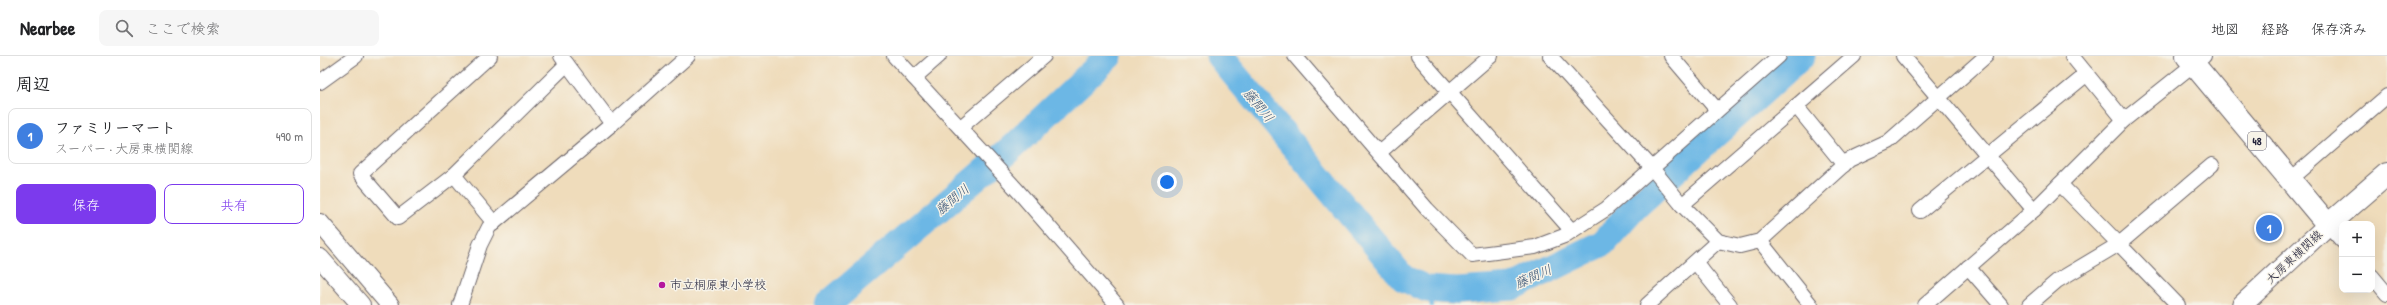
<!DOCTYPE html>
<html lang="ja">
<head>
<meta charset="utf-8">
<style>
  body { margin:0; font-family:"Patrick Hand","Klee One",sans-serif; background:#f6f6f6; color:#202124 }
  .controls { position:absolute; right:12px; bottom:12px; display:grid; overflow:hidden; border-radius:8px; box-shadow:0 4px 16px #0002 }
  .controls button { width:36px; height:36px; display:grid; place-items:center; padding:0; border:0; border-bottom:1px solid #e0e0e0; background:#fff; color:#202124; font:20px sans-serif }
  .you { position:absolute; left:847px; top:126px; width:14px; height:14px; margin:-10px; border:3px solid #fff; border-radius:50%; background:#1a73e8; box-shadow:0 0 0 6px #1a73e833 }
  .badge { display:grid; place-items:center; width:26px; height:26px; border-radius:50%; background:#7c3aed; color:#fff; font-size:13px; font-weight:700 }
  .pin { position:absolute; translate:-50% -50%; border:2px solid #fff; box-shadow:0 1px 4px #0006 }
  .list { margin:0; padding:0; list-style:none }
  h2 { display:flex; justify-content:space-between; align-items:center; height:52px; margin:0; padding:0 16px; font-size:17px }
  h2 small { font-size:13px; font-weight:400; color:#757577 }
  .list li { display:grid; grid-template-columns:26px 1fr auto; gap:12px; align-items:center; box-sizing:border-box; height:56px; margin:0 8px 8px; padding:0 8px; border:1px solid #e0e0e0; border-radius:8px }
  .list b { display:block; font-size:15px; white-space:nowrap }
  .list p { margin:0; font-size:13px; white-space:nowrap; color:#757577 }
  .list em { font-size:13px; font-style:normal; color:#757577 }
  .actions { display:flex; gap:8px; padding:12px 16px }
  .actions a { flex:1; padding:9px 0; border:1px solid #7c3aed; border-radius:8px; text-align:center; font-size:14px; color:#7c3aed }
  .actions .main { background:#7c3aed; color:#fff }
  .icon { flex:none; width:22px; height:22px; fill:none; stroke:currentColor; stroke-width:2; stroke-linecap:round; stroke-linejoin:round }
  .map { position:relative; flex:none; width:2067px; height:249px; overflow:hidden }
  header { display:flex; align-items:center; gap:24px; box-sizing:border-box; height:56px; padding:0 20px; background:#fff; border-bottom:1px solid #e0e0e0 }
  header strong { font-size:19px }
  nav { display:flex; gap:22px; margin-inline-start:auto; font-size:14px }
  .search { width:280px; height:36px; background:#f6f6f6; display:flex; align-items:center; gap:10px; box-sizing:border-box; padding:0 14px; border-radius:8px; color:#757577; font-size:15px }
  main { display:flex }
  aside { flex:1; background:#fff }
  .map>svg:first-child { display:block }
</style>
</head>
<body>
<header>
<strong>Nearbee</strong>
<div class="search"><svg class="icon" aria-label="search" viewBox="0 0 24 24"><circle cx="10" cy="10" r="6"/><path d="M15 15l6 6"/></svg>ここで検索</div>
<nav><a>地図</a><a>経路</a><a>保存済み</a></nav>
</header>
<main>
<aside>
<h2>周辺<small></small></h2>
<ul class="list">
<li><span class="badge" style="background:#3f7fe0">1</span><div><b>ファミリーマート</b><p>スーパー · 大房東横関線</p></div><em>490 m</em></li>
</ul>
<div class="actions"><a class="main">保存</a><a>共有</a></div>
</aside>
<div class="map">
<svg width="2067" height="249" viewBox="0 0 2067 249">
  <rect width="100%" height="100%" fill="#f7f3e8"/>
  <filter id="ink" filterUnits="userSpaceOnUse"><feTurbulence type="fractalNoise" baseFrequency=".025" numOctaves="2"/><feDisplacementMap in="SourceGraphic" scale="8" xChannelSelector="R" yChannelSelector="G"/><feConvolveMatrix kernelMatrix="1 2 1 2 8 2 1 2 1" color-interpolation-filters="sRGB"/></filter>
  <filter id="wash" filterUnits="userSpaceOnUse"><feTurbulence type="fractalNoise" baseFrequency=".012" numOctaves="4" result="noise"/><feDisplacementMap in="SourceGraphic" scale="16" xChannelSelector="R" yChannelSelector="G"/><feGaussianBlur stdDeviation="0.9" result="paint"/><feColorMatrix in="noise" values="0 0 0 0 0 0 0 0 0 0 0 0 0 0 0 0 0 1.4 0 .05"/><feComposite in="paint" operator="in"/></filter>
  <g filter="url(#wash)">
    <rect width="100%" height="100%" fill="#efdcbb"/>
    <g fill="none" stroke-linecap="round" stroke-linejoin="round">
      <path stroke="#6cb7e5" stroke-width="4.5" d="M1107 233 1112 249"/>
      <g stroke="#6cb7e5" stroke-width="27">
        <path d="M899 0 1083 222 1107 233 1137 235 1193 231 1283 187 1315 151 1482 0"/>
        <path d="M507 249 688 95 789 0"/>
      </g>
    </g>
  </g>
  <g filter="url(#ink)">
    <g fill="none" stroke-linecap="round" stroke-linejoin="round">
      <g stroke="#6a6368" stroke-width="16">
        <g id="minor">
          <path d="M170 0 40 118 78 162 134 119 247 8"/>
          <path d="M241 0 292 68"/>
          <path d="M574 0 698 135 797 249"/>
          <path d="M975 0 1107 153 1152 199 1215 191 1244 180 1286 153 1459 0"/>
          <path d="M1098 0 1252 175"/>
          <path d="M1230 0 1331 111 1362 149 1398 185 1420 190 1440 185 1529 104 1568 86 1666 0"/>
          <path d="M1351 0 1397 54"/>
          <path d="M1583 0 1714 154"/>
          <path d="M1752 0 1804 64"/>
          <path d="M594 22 619 0"/>
          <path d="M0 26 36 0"/>
          <path d="M1476 50 1524 109"/>
          <path d="M641 71 724 0"/>
          <path d="M1060 96 1171 0"/>
          <path d="M134 119 174 167"/>
          <path d="M1970 124 2067 40"/>
          <path d="M1362 149 1534 0"/>
          <path d="M1600 155 1767 18"/>
          <path d="M2008 169 2022 185"/>
          <path d="M1440 185 1491 249"/>
          <path d="M1376 207 1410 249"/>
          <path d="M1648 211 1681 249"/>
          <path d="M2052 220 2067 238"/>
          <path d="M140 249 160 189 169 171 292 68 368 0"/>
          <path d="M1327 249 1398 185"/>
          <path d="M1605 249 1714 154 1804 64 1884 0"/>
          <path d="M1709 249 1737 225 1799 188 1740 128"/>
          <path d="M1858 249 1799 188 1892 109"/>
        </g>
      </g>
      <g stroke="#6a6368" stroke-width="20">
        <g id="tertiary">
          <path d="M0 167 70 249"/>
          <path d="M0 202 41 249"/>
        </g>
      </g>
      <g stroke="#6a6368" stroke-width="22">
        <path id="secondary" d="M1922 249 2008 169"/>
      </g>
      <g stroke="#6a6368" stroke-width="24">
        <path id="primary" d="M1867 0 2008 169 2067 118"/>
      </g>
      <use href="#minor" stroke="#fff" stroke-width="14"/>
      <use href="#tertiary" stroke="#fff" stroke-width="18"/>
      <use href="#secondary" stroke="#fff" stroke-width="20"/>
      <use href="#primary" stroke="#fff" stroke-width="22"/>
    </g>
  </g>
  <circle fill="#b5179e" stroke="#f7f3e8" stroke-width="1.5" cx="342" cy="229" r="4"/>
  <g text-anchor="middle" stroke-width="3" stroke-linejoin="round" paint-order="stroke">
    <rect fill="#f7f3e8" stroke="#62616f" stroke-width="1" x="1928" y="76" width="18" height="18" rx="3"/>
    <g font-size="11" font-weight="bold" fill="#22223b">
      <text x="1937" y="89">48</text>
    </g>
    <g font-size="12" fill="#22223b" stroke="#f7f3e8">
      <text transform="translate(1974 201) rotate(-43)" y="4">大房東横関線</text>
    </g>
    <g font-size="12" fill="#22223b" stroke="#f7f3e8" text-anchor="start">
      <text x="350" y="233">市立桐原東小学校</text>
    </g>
    <g font-size="13" font-style="italic" fill="#3c5676" stroke="#f7f3e8">
      <text transform="translate(939 49) rotate(50)" y="5">藤間川</text>
      <text transform="translate(632 143) rotate(-40)" y="5">藤間川</text>
      <text transform="translate(1213 220) rotate(-24)" y="5">藤間川</text>
    </g>
  </g>
</svg>
<div class="controls">
<button>+</button>
<button>−</button>
</div>
<div class="you"></div>
<div class="pin badge" style="left:1949px;top:172px;background:#3f7fe0">1</div>
</div>
</main>
</body>
</html>
